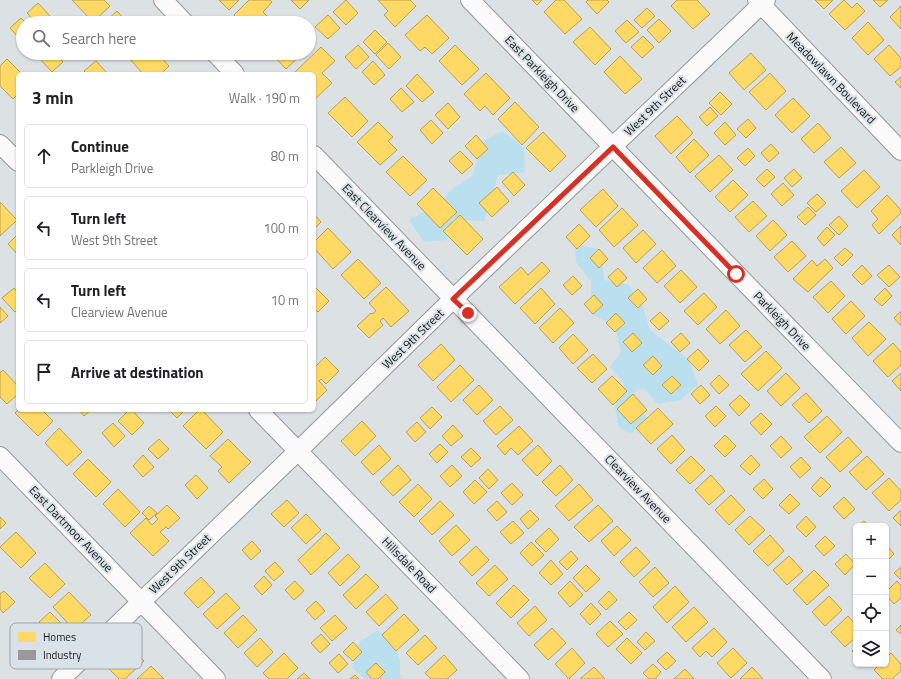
<!DOCTYPE html>
<html lang="en">
<head>
<meta charset="utf-8">
<style>
  body { margin:0; font-family:"Titillium Web",sans-serif; background:#f6f6f6; color:#202124 }
  .controls { position:absolute; right:12px; bottom:12px; display:grid; overflow:hidden; border-radius:6px; box-shadow:0 1px 3px #0004 }
  .controls button { width:36px; height:36px; display:grid; place-items:center; padding:0; border:0; border-bottom:1px solid #e0e0e0; background:#fff; color:#202124; font:20px sans-serif }
  .stop { position:absolute; width:12px; height:12px; margin:-9px; border:3px solid #d93025; border-radius:50%; background:#fff }
  .stop.end { background:#d93025; border-color:#fff; box-shadow:0 1px 4px #0008 }
  .list { margin:0; padding:0; list-style:none }
  h2 { display:flex; justify-content:space-between; align-items:center; height:52px; margin:0; padding:0 16px; font-size:17px }
  h2 small { font-size:13px; font-weight:400; color:#757577 }
  .list li { display:grid; grid-template-columns:26px 1fr auto; gap:12px; align-items:center; box-sizing:border-box; height:64px; margin:0 8px 8px; padding:0 8px; border:1px solid #e0e0e0; border-radius:6px }
  .list b { display:block; font-size:15px; white-space:nowrap }
  .list p { margin:0; font-size:13px; white-space:nowrap; color:#757577 }
  .list em { font-size:13px; font-style:normal; color:#757577 }
  .icon { flex:none; width:22px; height:22px; fill:none; stroke:currentColor; stroke-width:2; stroke-linecap:round; stroke-linejoin:round }
  .map { position:relative; flex:none; width:901px; height:679px; overflow:hidden }
  .search { position:absolute; background:#fff; box-shadow:0 1px 3px #0004; left:16px; top:16px; width:300px; height:44px; display:flex; align-items:center; gap:10px; box-sizing:border-box; padding:0 14px; border-radius:22px; color:#757577; font-size:15px }
  .panel { position:absolute; background:#fff; box-shadow:0 1px 3px #0004; left:16px; top:72px; width:300px; height:340px; border-radius:6px }
  .map>svg:first-child { display:block }
</style>
</head>
<body>
<div class="map">
<svg width="901" height="679" viewBox="0 0 901 679">
  <rect width="100%" height="100%" fill="#dce1e3"/>
  <g fill="#badfef">
    <path d="M503 131 524 148 525 172 498 175 484 221 453 219 447 240 424 242 409 220 438 205 452 189 472 176 485 140Z"/>
    <path d="M575 244 601 250 604 280 628 285 641 301 650 330 689 360 698 385 680 400 658 404 643 388 632 393 646 417 631 434 618 426 615 405 624 383 610 367 621 352 615 326 591 314V281L576 262Z"/>
    <path d="M377 631 390 638 400 660V675L403 679H364L352 667 359 642Z"/>
  </g>
  <g fill="#ffd966" stroke="#b9a050">
    <path d="M72 0H104L110 6 93 22Z"/>
    <path d="M219 0H239L229 10Z"/>
    <path d="M249 0H270L272 2 263 12 274 23H242L234 15Z"/>
    <path d="M291 0H309L300 9Z"/>
    <path d="M346 0 358 13 346 25 333 12Z"/>
    <path d="M378 0H410L416 6 395 27 384 15 388 11Z"/>
    <path d="M532 0H542L537 5Z"/>
    <path d="M556 0H564L582 19 565 34 544 12Z"/>
    <path d="M588 0H607L609 2 597 14 586 2Z"/>
    <path d="M677 0H697L710 14 693 29 671 6Z"/>
    <path d="M815 0H833L824 9Z"/>
    <path d="M844 0 852 8 857 3 865 11 845 30 829 14Z"/>
    <path d="M873 0H888L880 7Z"/>
    <path d="M38 3 50 16 43 23H36L27 13Z"/>
    <path d="M901 6V29L890 17Z"/>
    <path d="M647 8 655 16 642 28 634 20Z"/>
    <path d="M117 11 128 23H104Z"/>
    <path d="M328 15 340 28 328 39 315 27Z"/>
    <path d="M427 15 449 38 432 54 425 47 420 51 405 35Z"/>
    <path d="M21 18 26 23H23V41H22L10 28Z"/>
    <path d="M659 19 671 31 659 43 647 30Z"/>
    <path d="M627 20 639 32 626 43 615 31Z"/>
    <path d="M868 22 884 40 868 55 852 38Z"/>
    <path d="M590 27 611 49 595 65 573 42Z"/>
    <path d="M375 30 387 42 375 54 363 42Z"/>
    <path d="M643 36 654 47 642 58 631 47Z"/>
    <path d="M388 43 401 57 389 69 376 55Z"/>
    <path d="M358 45 369 57 356 69 345 57Z"/>
    <path d="M455 45 479 69 462 85 439 61Z"/>
    <path d="M889 45 901 58V67L890 76 874 59Z"/>
    <path d="M321 47 335 61 322 73 332 83 315 99 314 97V74H293Z"/>
    <path d="M46 53H55L63 62 52 72 40 59Z"/>
    <path d="M135 53H157L169 66 161 74H143L129 58Z"/>
    <path d="M271 53H303L286 69Z"/>
    <path d="M751 53 766 70 744 90 729 73Z"/>
    <path d="M620 56 642 79 625 94 604 72Z"/>
    <path d="M7 59 22 74H18V94L13 99 0 86V66Z"/>
    <path d="M96 61 108 74H87L84 71Z"/>
    <path d="M373 61 385 75 374 85 362 72Z"/>
    <path d="M486 73 510 98 493 115 485 106 480 111 464 94Z"/>
    <path d="M770 73 786 91 766 110 749 92Z"/>
    <path d="M417 74 434 92 422 102 406 86Z"/>
    <path d="M901 77V88L895 82Z"/>
    <path d="M401 88 414 102 402 112 390 99Z"/>
    <path d="M720 92 732 104 721 115 709 103Z"/>
    <path d="M345 97 368 121 352 137 328 113Z"/>
    <path d="M793 98 810 116 792 133 775 115Z"/>
    <path d="M515 102 539 127 522 145 498 119Z"/>
    <path d="M448 103 460 117 448 129 435 115Z"/>
    <path d="M710 107 718 116 707 126 699 117Z"/>
    <path d="M677 116 693 133 671 154 655 136Z"/>
    <path d="M748 119 756 128 746 138 737 129Z"/>
    <path d="M431 120 443 133 432 144 420 130Z"/>
    <path d="M378 122 393 137 388 141 397 150 380 165 357 142Z"/>
    <path d="M725 122 736 135 725 145 714 133Z"/>
    <path d="M818 123 831 138 814 153 801 139Z"/>
    <path d="M543 132 566 156 550 172 526 148Z"/>
    <path d="M476 135 488 149 477 159 465 146Z"/>
    <path d="M694 139 709 155 690 173 676 157Z"/>
    <path d="M771 144 779 153 769 162 761 153Z"/>
    <path d="M841 147 856 163 839 178 824 162Z"/>
    <path d="M748 148 755 156 745 166 737 158Z"/>
    <path d="M460 151 473 164 462 174 449 161Z"/>
    <path d="M719 155 733 170 710 192 695 176Z"/>
    <path d="M403 156 427 180 410 196 386 172Z"/>
    <path d="M767 169 775 177 764 187 756 179Z"/>
    <path d="M794 169 802 178 792 187 784 178Z"/>
    <path d="M864 170 880 187 857 208 841 191Z"/>
    <path d="M513 172 525 185 514 196 502 182Z"/>
    <path d="M733 180 748 195 730 212 715 197Z"/>
    <path d="M783 183 794 195 782 206 771 194Z"/>
    <path d="M497 187 509 201 492 217 479 203Z"/>
    <path d="M433 188 457 212 440 228 417 204Z"/>
    <path d="M603 189 618 206 596 227 580 210Z"/>
    <path d="M817 194 826 203 816 212 807 203Z"/>
    <path d="M887 195 901 210V213L879 234 872 225 878 219 871 211Z"/>
    <path d="M753 201 767 216 749 232 735 217Z"/>
    <path d="M0 202 17 220 0 236Z"/>
    <path d="M808 207 816 215 805 225 797 217Z"/>
    <path d="M622 208 638 225 614 247 599 230Z"/>
    <path d="M314 214 321 222 314 229Z"/>
    <path d="M460 215 483 239 467 255 443 231Z"/>
    <path d="M839 216 848 226 839 235 829 225Z"/>
    <path d="M773 220 787 235 770 251 756 236Z"/>
    <path d="M579 224 590 236 577 249 566 237Z"/>
    <path d="M901 226V245L892 235Z"/>
    <path d="M827 227 835 235 824 246 817 238Z"/>
    <path d="M328 228 351 252 333 269 314 248V242Z"/>
    <path d="M643 230 656 244 636 263 623 248Z"/>
    <path d="M18 234V255L8 244Z"/>
    <path d="M792 241 806 256 788 272 774 257Z"/>
    <path d="M845 248 853 255 842 266 834 258Z"/>
    <path d="M599 249 608 259 599 268 590 258Z"/>
    <path d="M662 250 676 266 657 283 643 268Z"/>
    <path d="M358 259 381 283 364 299 341 275Z"/>
    <path d="M825 259 833 268 808 292 793 279 812 260 817 266Z"/>
    <path d="M542 262 550 271 515 304 499 287 521 267 528 275Z"/>
    <path d="M862 265 872 276 862 285 852 275Z"/>
    <path d="M889 265 900 277 889 287 877 275Z"/>
    <path d="M618 268 627 278 617 287 608 277Z"/>
    <path d="M681 270 697 287 680 303 664 286Z"/>
    <path d="M573 276 582 286 572 295 563 285Z"/>
    <path d="M831 281 845 296 828 313 813 297Z"/>
    <path d="M386 287 409 311 391 327 383 318 380 321 383 325 369 338 357 326 371 313 372 314 376 311 369 303Z"/>
    <path d="M14 288 18 293V304L17 305 18 307V309L15 312 2 298Z"/>
    <path d="M316 288 329 301 318 312 314 308V290Z"/>
    <path d="M541 288 555 304 535 324 520 308Z"/>
    <path d="M885 288 892 296 882 306 874 299Z"/>
    <path d="M638 289 647 299 638 308 628 298Z"/>
    <path d="M704 293 717 307 698 325 684 311Z"/>
    <path d="M594 295 603 305 593 314 584 304Z"/>
    <path d="M851 301 865 316 846 334 832 319Z"/>
    <path d="M0 307 8 316 0 323Z"/>
    <path d="M560 308 574 323 553 343 539 328Z"/>
    <path d="M726 310 740 326 720 344 706 329Z"/>
    <path d="M901 311V326L894 318Z"/>
    <path d="M660 312 669 321 659 330 650 321Z"/>
    <path d="M616 313 625 323 615 332 606 323Z"/>
    <path d="M869 322 886 339 868 356 852 338Z"/>
    <path d="M746 330 762 347 745 362 729 345Z"/>
    <path d="M633 333 642 343 632 352 623 342Z"/>
    <path d="M681 333 690 343 680 352 671 342Z"/>
    <path d="M573 334 588 350 573 364 559 348Z"/>
    <path d="M893 343 901 352V365L888 377 873 361Z"/>
    <path d="M441 344 455 360 433 381 418 365Z"/>
    <path d="M698 349 709 361 699 371 687 359Z"/>
    <path d="M766 351 782 368 758 391 741 374Z"/>
    <path d="M593 354 607 369 592 383 577 368Z"/>
    <path d="M653 356 662 366 653 375 643 365Z"/>
    <path d="M325 357 339 371 326 384 321 379 319 381 327 390 314 403V368Z"/>
    <path d="M460 365 474 380 451 402 437 387Z"/>
    <path d="M3 370 18 386V394L7 404 0 397V373Z"/>
    <path d="M786 373 800 388 781 406 767 391Z"/>
    <path d="M901 373V391L892 381Z"/>
    <path d="M719 375 729 385 719 394 710 384Z"/>
    <path d="M612 376 627 391 613 405 598 389Z"/>
    <path d="M672 376 681 385 671 394 662 385Z"/>
    <path d="M479 385 493 400 477 415 463 400Z"/>
    <path d="M701 385 710 395 700 404 691 394Z"/>
    <path d="M806 393 822 411 809 423 792 405Z"/>
    <path d="M633 394 647 410 631 424 617 409Z"/>
    <path d="M740 395 750 405 739 416 729 405Z"/>
    <path d="M500 406 513 420 496 435 483 421Z"/>
    <path d="M716 406 726 416 715 427 705 416Z"/>
    <path d="M432 407 442 417 430 429 420 418Z"/>
    <path d="M658 408 673 424 651 444 636 428Z"/>
    <path d="M18 410H42L53 421 38 436 15 413Z"/>
    <path d="M79 410H91L84 416Z"/>
    <path d="M129 410H132L144 423 132 435 118 421Z"/>
    <path d="M169 410H185L177 418Z"/>
    <path d="M199 410H202L223 432 206 449 183 426Z"/>
    <path d="M761 413 772 424 761 435 750 423Z"/>
    <path d="M827 416 842 432 820 453 804 437Z"/>
    <path d="M362 421 376 436 355 456 341 441Z"/>
    <path d="M417 422 426 432 415 442 406 432Z"/>
    <path d="M113 423 125 436 114 447 102 433Z"/>
    <path d="M453 425 463 436 451 446 442 436Z"/>
    <path d="M519 426 533 441 518 455 511 448 505 455 497 446Z"/>
    <path d="M59 428 82 452 67 466 45 443Z"/>
    <path d="M672 435 685 450 671 464 657 449Z"/>
    <path d="M725 435 736 446 725 457 714 446Z"/>
    <path d="M781 436 792 448 781 458 770 446Z"/>
    <path d="M848 437 862 452 840 472 826 457Z"/>
    <path d="M159 439 169 449 158 459 148 449Z"/>
    <path d="M228 439 251 462 229 483 218 471 222 467 210 456Z"/>
    <path d="M440 444 448 452 437 463 429 454Z"/>
    <path d="M379 445 391 459 373 475 361 462Z"/>
    <path d="M538 445 552 461 537 476 522 460Z"/>
    <path d="M471 448 481 458 471 467 461 457Z"/>
    <path d="M143 455 154 467 143 477 133 466Z"/>
    <path d="M751 455 760 465 750 475 740 466Z"/>
    <path d="M691 456 705 470 690 484 676 470Z"/>
    <path d="M867 456 884 474 866 490 849 472Z"/>
    <path d="M801 457 811 468 800 478 790 467Z"/>
    <path d="M88 459 111 482 96 497 73 474Z"/>
    <path d="M398 465 411 480 393 496 380 482Z"/>
    <path d="M452 465 462 476 450 487 440 476Z"/>
    <path d="M560 465 573 480 556 496 542 482Z"/>
    <path d="M488 469 498 480 489 489 479 478Z"/>
    <path d="M196 475 208 488 197 499 185 485Z"/>
    <path d="M711 475 725 491 709 505 695 490Z"/>
    <path d="M821 477 831 486 820 497 811 488Z"/>
    <path d="M889 478 901 491V500L889 511 872 493Z"/>
    <path d="M764 479 773 489 763 499 753 489Z"/>
    <path d="M475 480 487 492 474 504 463 492Z"/>
    <path d="M512 483 523 495 512 505 501 493Z"/>
    <path d="M418 484 432 499 414 517 399 502Z"/>
    <path d="M579 484 593 500 569 521 555 506Z"/>
    <path d="M118 489 140 512 125 527 103 504Z"/>
    <path d="M790 494 800 504 789 514 779 505Z"/>
    <path d="M731 495 745 510 729 525 715 510Z"/>
    <path d="M844 497 855 509 844 519 833 507Z"/>
    <path d="M287 500 299 513 284 527 271 514Z"/>
    <path d="M440 501 454 515 432 535 419 521Z"/>
    <path d="M497 501 507 512 497 521 487 510Z"/>
    <path d="M167 505 180 518 168 529 166 527 160 532 169 541 153 556 130 533 146 518 152 525 158 519 155 516Z"/>
    <path d="M598 505 613 521 589 542 574 527Z"/>
    <path d="M149 506 157 513 149 520 142 513Z"/>
    <path d="M530 510 539 519 528 529 520 519Z"/>
    <path d="M901 510V526L893 518Z"/>
    <path d="M306 514 321 530 306 544 291 528Z"/>
    <path d="M750 516 765 530 749 545 735 530Z"/>
    <path d="M806 516 816 527 806 537 796 527Z"/>
    <path d="M0 517 6 523 0 529Z"/>
    <path d="M513 521 524 533 511 544 500 532Z"/>
    <path d="M864 521 869 526H858Z"/>
    <path d="M456 525 470 540 452 556 439 541Z"/>
    <path d="M617 526 631 540 614 556 601 541Z"/>
    <path d="M549 528 559 539 546 552 535 541Z"/>
    <path d="M16 532 36 553 21 568 0 547Z"/>
    <path d="M326 533 340 548 311 575 298 560Z"/>
    <path d="M770 535 784 551 768 566 753 551Z"/>
    <path d="M825 536 835 546 824 556 815 546Z"/>
    <path d="M252 541 261 551 251 560 242 550Z"/>
    <path d="M531 542 544 555 532 566 520 553Z"/>
    <path d="M886 545 894 554 886 562Z"/>
    <path d="M476 546 489 560 472 576 459 562Z"/>
    <path d="M636 547 650 562 634 577 620 562Z"/>
    <path d="M571 551 578 559 567 570 559 562Z"/>
    <path d="M348 554 360 567 340 586 328 573Z"/>
    <path d="M846 554 855 564 845 575 835 564Z"/>
    <path d="M789 556 803 571 787 585 773 570Z"/>
    <path d="M551 560 563 574 551 585 539 573Z"/>
    <path d="M275 562 284 572 274 581 265 571Z"/>
    <path d="M45 563 65 584 50 598 29 578Z"/>
    <path d="M495 565 508 579 489 596 476 583Z"/>
    <path d="M586 565 600 579 586 592 573 578Z"/>
    <path d="M655 567 669 583 653 597 639 582Z"/>
    <path d="M901 567V580L894 573Z"/>
    <path d="M814 570 829 585 807 605 793 590Z"/>
    <path d="M366 574 379 587 356 609 343 595Z"/>
    <path d="M264 576 272 585 262 595 254 586Z"/>
    <path d="M201 577 215 592 198 608 184 593Z"/>
    <path d="M295 581 304 591 294 600 285 590Z"/>
    <path d="M570 581 583 595 570 607 558 593Z"/>
    <path d="M897 581 901 586V598L894 604 886 595V592Z"/>
    <path d="M514 585 529 600 511 618 496 603Z"/>
    <path d="M675 586 689 602 667 623 653 607Z"/>
    <path d="M4 591 15 602 3 613 0 609V594Z"/>
    <path d="M609 591 617 600 606 610 598 602Z"/>
    <path d="M69 592 91 615 74 630 53 607Z"/>
    <path d="M226 593 240 608 217 629 203 614Z"/>
    <path d="M386 594 398 608 379 626 366 612Z"/>
    <path d="M829 596 842 610 825 626 812 612Z"/>
    <path d="M316 601 325 611 315 620 306 610Z"/>
    <path d="M591 603 601 614 590 625 580 614Z"/>
    <path d="M535 606 547 620 529 636 517 623Z"/>
    <path d="M694 607 708 622 686 642 672 627Z"/>
    <path d="M50 612 63 625 52 636 39 622Z"/>
    <path d="M629 612 637 620 626 630 618 622Z"/>
    <path d="M404 614 419 630 396 651 382 635Z"/>
    <path d="M243 615 257 630 238 648 224 633Z"/>
    <path d="M335 615 347 628 332 641 320 628Z"/>
    <path d="M848 616 856 625V637L845 647 831 632Z"/>
    <path d="M610 621 623 634 608 647 596 634Z"/>
    <path d="M901 625V634L896 630Z"/>
    <path d="M552 628 566 643 548 660 534 645Z"/>
    <path d="M714 628 727 642 712 657 706 651 700 657 692 648Z"/>
    <path d="M646 632 655 641 645 650 637 642Z"/>
    <path d="M321 634 330 644 320 653 311 643Z"/>
    <path d="M425 635 437 648 418 665 406 653Z"/>
    <path d="M260 638 273 652 257 667 244 653Z"/>
    <path d="M627 638 642 653 631 664 616 649Z"/>
    <path d="M353 642 362 652 353 661 343 652Z"/>
    <path d="M130 646 144 661 125 679H119L107 667Z"/>
    <path d="M856 647V655L852 651Z"/>
    <path d="M572 648 585 663 569 679 555 664Z"/>
    <path d="M733 648 747 663 731 678 717 663Z"/>
    <path d="M667 652 676 661 666 670 657 661Z"/>
    <path d="M284 653 298 668 287 679H269L263 673Z"/>
    <path d="M891 653 901 664V671L892 679H883L874 670 880 664H886V658Z"/>
    <path d="M339 654 348 664 338 673 329 663Z"/>
    <path d="M444 655 457 670 447 679H431L425 673Z"/>
    <path d="M376 663 385 672 378 679H372L366 672Z"/>
    <path d="M653 664 661 672 655 679H649L643 673Z"/>
    <path d="M151 666 164 679H137Z"/>
    <path d="M594 667 605 679H580Z"/>
    <path d="M752 667 763 679H740Z"/>
    <path d="M685 669 694 679H674Z"/>
    <path d="M304 673 310 679H297Z"/>
    <path d="M355 675 359 679H350Z"/>
  </g>
  <g fill="none" stroke-linecap="round" stroke-linejoin="round">
    <g stroke="#95989a" stroke-width="20">
      <g id="minor">
        <path d="M163 0 185 23"/>
        <path d="M470 0 901 443"/>
        <path d="M757 0 901 151"/>
        <path d="M215 53 235 74"/>
        <path d="M0 144 18 162"/>
        <path d="M314 155 822 679"/>
        <path d="M258 410 520 679"/>
        <path d="M0 456 216 679"/>
        <path d="M61 679 298 451 453 299 766 0"/>
      </g>
    </g>
    <use href="#minor" stroke="#fafafb" stroke-width="18"/>
  </g>
  <g fill="none" stroke-linecap="round" stroke-linejoin="round">
    <path stroke="#d93025" stroke-width="5" d="M468 313 453 299 613 147 736 274"/>
  </g>
  <g text-anchor="middle" stroke-width="4" stroke-linejoin="round" paint-order="stroke">
    <g font-size="12" fill="#171a1b" stroke="#d9e2e6">
      <text transform="translate(542 74) rotate(46)" y="4">East Parkleigh Drive</text>
      <text transform="translate(831 78) rotate(46)" y="4">Meadowlawn Boulevard</text>
      <text transform="translate(655 106) rotate(-44)" y="4">West 9th Street</text>
      <text transform="translate(384 227) rotate(46)" y="4">East Clearview Avenue</text>
      <text transform="translate(782 321) rotate(46)" y="4">Parkleigh Drive</text>
      <text transform="translate(413 339) rotate(-44)" y="4">West 9th Street</text>
      <text transform="translate(638 489) rotate(46)" y="4">Clearview Avenue</text>
      <text transform="translate(71 529) rotate(46)" y="4">East Dartmoor Avenue</text>
      <text transform="translate(180 564) rotate(-44)" y="4">West 9th Street</text>
      <text transform="translate(409 565) rotate(46)" y="4">Hillsdale Road</text>
    </g>
  </g>
  <rect x="10" y="623" width="132" height="46" rx="6" fill="#d9e2e6" stroke="#9fa6a9" stroke-width="1"/>
  <rect x="18" y="632" width="18" height="10" fill="#ffd966"/>
  <rect x="18" y="650" width="18" height="10" fill="#999"/>
  <g font-size="11" fill="#171a1b">
    <text x="43" y="641">Homes</text>
    <text x="43" y="659">Industry</text>
  </g>
</svg>
<div class="controls">
<button>+</button>
<button>−</button>
<button><svg class="icon" aria-label="locate" viewBox="0 0 24 24"><circle cx="12" cy="12" r="6"/><path d="M12 2v4M12 18v4M2 12h4M18 12h4"/></svg></button>
<button><svg class="icon" aria-label="layers" viewBox="0 0 24 24"><path d="M12 4l9 5-9 5-9-5zM3 14l9 5 9-5"/></svg></button>
</div>
<div class="stop" style="left:736px;top:274px"></div>
<div class="stop end" style="left:468px;top:313px"></div>
<div class="search"><svg class="icon" aria-label="search" viewBox="0 0 24 24"><circle cx="10" cy="10" r="6"/><path d="M15 15l6 6"/></svg>Search here</div>
<section class="panel">
<h2>3 min<small>Walk · 190 m</small></h2>
<ul class="list">
<li><svg class="icon" aria-label="ahead" viewBox="0 0 24 24"><path d="M12 20V5M6 11l6-6 6 6"/></svg><div><b>Continue</b><p>Parkleigh Drive</p></div><em>80 m</em></li>
<li><svg class="icon" aria-label="left" viewBox="0 0 24 24"><path d="M17 20v-9H6M10 6l-5 5 5 5"/></svg><div><b>Turn left</b><p>West 9th Street</p></div><em>100 m</em></li>
<li><svg class="icon" aria-label="left" viewBox="0 0 24 24"><path d="M17 20v-9H6M10 6l-5 5 5 5"/></svg><div><b>Turn left</b><p>Clearview Avenue</p></div><em>10 m</em></li>
<li><svg class="icon" aria-label="arrive" viewBox="0 0 24 24"><path d="M6 21V4h12l-3 4 3 4H6"/></svg><div><b>Arrive at destination</b></div></li>
</ul>
</section>
</div>
</body>
</html>
